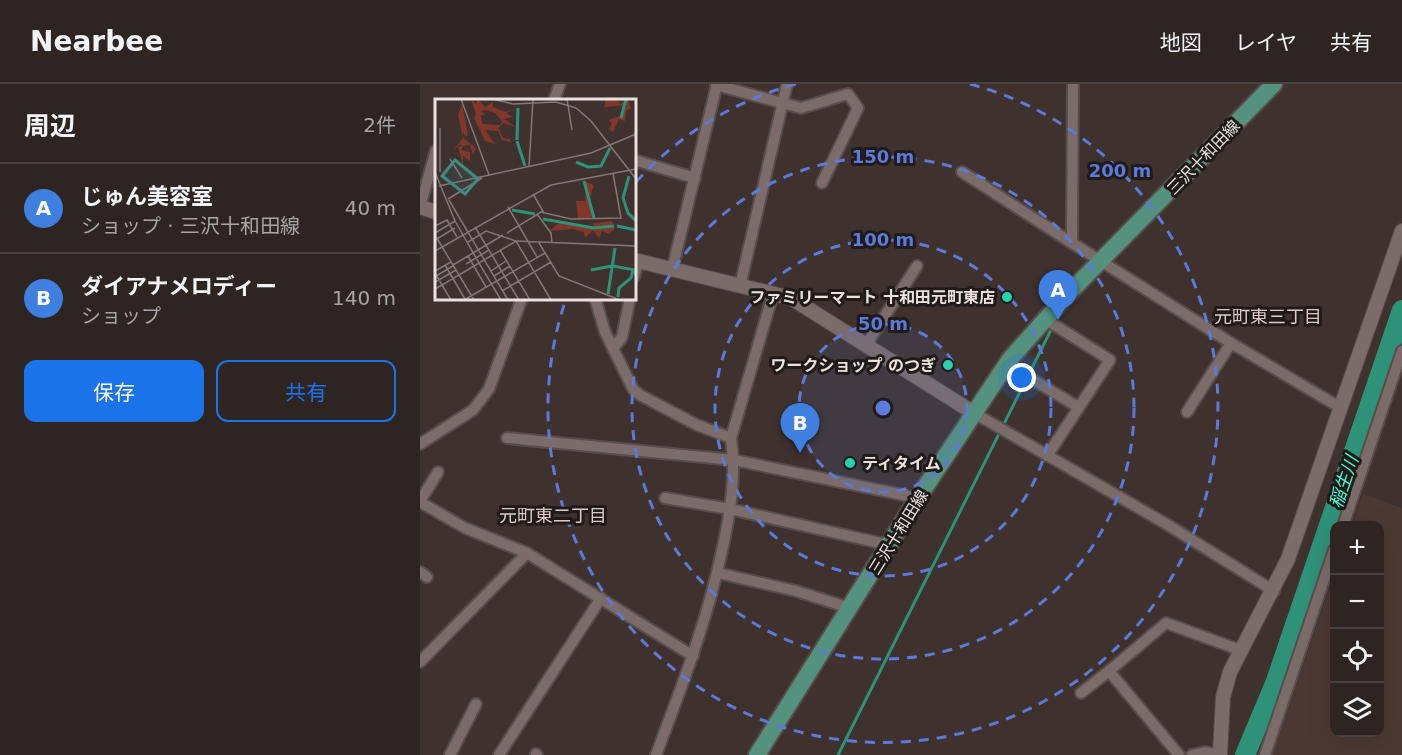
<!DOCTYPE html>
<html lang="ja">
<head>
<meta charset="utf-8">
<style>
  body { margin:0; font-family:"DejaVu Sans","Noto Sans JP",sans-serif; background:#362d2a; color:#f1f3f6 }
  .controls { position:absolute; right:18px; bottom:18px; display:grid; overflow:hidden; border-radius:12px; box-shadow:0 6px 24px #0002 }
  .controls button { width:54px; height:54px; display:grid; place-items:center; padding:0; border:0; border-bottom:2px solid #494240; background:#2e2522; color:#f1f3f6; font:30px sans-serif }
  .you { position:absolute; left:602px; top:294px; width:21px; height:21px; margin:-15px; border:4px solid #fff; border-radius:50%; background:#1a73e8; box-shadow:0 0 0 9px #1a73e833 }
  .badge { display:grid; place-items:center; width:39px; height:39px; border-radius:50%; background:#1a73e8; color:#fff; font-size:20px; font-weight:700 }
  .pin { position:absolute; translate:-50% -50px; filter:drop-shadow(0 2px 3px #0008) }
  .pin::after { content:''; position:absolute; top:32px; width:21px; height:18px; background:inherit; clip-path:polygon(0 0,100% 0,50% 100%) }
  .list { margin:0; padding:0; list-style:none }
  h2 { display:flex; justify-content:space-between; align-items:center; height:78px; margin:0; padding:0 24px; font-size:26px }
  h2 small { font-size:20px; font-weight:400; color:#a7a5a5 }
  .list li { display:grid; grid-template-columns:39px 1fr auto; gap:18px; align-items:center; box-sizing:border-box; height:90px; padding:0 24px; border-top:2px solid #494240 }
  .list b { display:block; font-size:22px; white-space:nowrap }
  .list p { margin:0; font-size:20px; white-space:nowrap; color:#a7a5a5 }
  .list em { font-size:20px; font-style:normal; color:#a7a5a5 }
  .actions { display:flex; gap:12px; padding:18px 24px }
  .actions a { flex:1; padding:14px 0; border:2px solid #1a73e8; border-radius:12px; text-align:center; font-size:21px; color:#1a73e8 }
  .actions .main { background:#1a73e8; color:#fff }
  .icon { flex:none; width:33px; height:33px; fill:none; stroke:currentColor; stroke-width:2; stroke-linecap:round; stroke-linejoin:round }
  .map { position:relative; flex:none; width:982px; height:671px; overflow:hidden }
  header { display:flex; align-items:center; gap:36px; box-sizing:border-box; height:84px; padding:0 30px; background:#2e2522; border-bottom:2px solid #494240 }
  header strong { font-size:28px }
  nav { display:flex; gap:33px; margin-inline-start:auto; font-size:21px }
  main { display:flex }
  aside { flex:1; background:#2e2522 }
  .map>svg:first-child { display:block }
</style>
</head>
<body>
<header>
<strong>Nearbee</strong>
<nav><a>地図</a><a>レイヤ</a><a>共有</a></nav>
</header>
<main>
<aside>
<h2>周辺<small>2件</small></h2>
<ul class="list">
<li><span class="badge" style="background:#3f7fe0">A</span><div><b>じゅん美容室</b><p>ショップ · 三沢十和田線</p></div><em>40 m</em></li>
<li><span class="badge" style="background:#3f7fe0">B</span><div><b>ダイアナメロディー</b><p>ショップ</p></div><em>140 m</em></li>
</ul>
<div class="actions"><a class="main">保存</a><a>共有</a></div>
</aside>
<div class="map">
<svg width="982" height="671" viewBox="0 0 982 671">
  <rect width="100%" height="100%" fill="#3e312e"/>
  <path fill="#4c3833" d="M943 410 982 424V671H852L914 491V648H960V442L932 441Z"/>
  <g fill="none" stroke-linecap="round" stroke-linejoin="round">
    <path stroke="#2e9279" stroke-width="3" d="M418 671 631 246"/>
    <path stroke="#2e9279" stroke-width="20" d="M825 671 856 597 982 226"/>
    <g stroke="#584d4b" stroke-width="14">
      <g id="minor">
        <path d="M653 0 652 159 811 259 921 324"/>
        <path d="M296 1 381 24 428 10 438 24 402 99"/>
        <path d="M134 16 140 0"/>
        <path d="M214 76 275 94"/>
        <path d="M542 88 652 159"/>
        <path d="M0 123 16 66"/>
        <path d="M252 186 297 0"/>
        <path d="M214 193 218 177"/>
        <path d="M320 202 367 0"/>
        <path d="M175 214 185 248 213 305 220 311 277 341 311 354"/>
        <path d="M625 235 690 276 627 372"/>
        <path d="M446 261 497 182"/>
        <path d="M193 265 202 253 210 214"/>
        <path d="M615 297 658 323"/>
        <path d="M767 328 811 259"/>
        <path d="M554 329 748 441 854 507"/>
        <path d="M87 354 314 376 498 414"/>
        <path d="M0 360 53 326 69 305 102 214"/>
        <path d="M245 414 310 425 469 461"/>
        <path d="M0 417 18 388"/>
        <path d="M0 418 45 444 107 469"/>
        <path d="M923 442 982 267"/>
        <path d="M0 488 7 493"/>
        <path d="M298 489 376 507 430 524"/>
        <path d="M0 578 107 469 273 572"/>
        <path d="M661 609 689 587"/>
        <path d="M116 670 117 671"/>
        <path d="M30 671 56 620"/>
        <path d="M79 671 181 514"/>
        <path d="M236 671C262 602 288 535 303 462 311 425 316 391 311 354L353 210"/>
        <path d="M759 671 689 587 746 539 820 566"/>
        <path d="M772 671 785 668 800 671"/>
        <path d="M845 671 914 466"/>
      </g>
    </g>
    <g stroke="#584d4b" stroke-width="16">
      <g id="tertiary">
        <path d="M0 123 16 128"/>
        <path d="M214 176 371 214 554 329"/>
        <path d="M800 671 803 613 810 588 868 475 982 147"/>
      </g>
    </g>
    <g stroke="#584d4b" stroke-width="20">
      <path id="primary" d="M337 671 498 414 590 275 648 210 854 0"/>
    </g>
    <use href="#minor" stroke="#7c6c69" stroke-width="10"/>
    <use href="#tertiary" stroke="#7c6c69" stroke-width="14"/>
    <use href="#primary" stroke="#54917f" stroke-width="16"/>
  </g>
  <circle cx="463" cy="324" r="84" fill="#5b7ada" fill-opacity=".12"/>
  <g fill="none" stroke="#5b7ada" stroke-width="3" stroke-dasharray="10 8">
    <circle cx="463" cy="324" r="84"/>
    <circle cx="463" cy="324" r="168"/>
    <circle cx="463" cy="324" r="251"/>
    <path d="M216 98A335 335 0 0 1 376 0M550 0A335 335 0 1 1 146 215"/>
  </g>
  <g fill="#23d5af" stroke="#201a19" stroke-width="2">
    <circle cx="587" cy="213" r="6"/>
    <circle cx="528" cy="281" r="6"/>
    <circle cx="430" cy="379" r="6"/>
  </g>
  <g text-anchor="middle" stroke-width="6" stroke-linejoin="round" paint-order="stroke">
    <g font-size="16" fill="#ebe2e0" stroke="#201a19">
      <text transform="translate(783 73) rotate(-46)" y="6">三沢十和田線</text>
      <text transform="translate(478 448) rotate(-58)" y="6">三沢十和田線</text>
    </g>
    <g font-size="16" font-weight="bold" fill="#ebe2e0" stroke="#201a19" text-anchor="end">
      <text x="575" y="219">ファミリーマート 十和田元町東店</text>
      <text x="516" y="287">ワークショップ のつぎ</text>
      <text x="442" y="385" text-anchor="start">ティタイム</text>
    </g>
    <g font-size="18" fill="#dccac7" stroke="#201a19">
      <text x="848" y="239">元町東三丁目</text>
      <text x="133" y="438">元町東二丁目</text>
    </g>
    <g font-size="18" font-style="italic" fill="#46f9cf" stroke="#201a19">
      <text transform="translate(924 398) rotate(-71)" y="6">稲生川</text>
    </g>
  </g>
  <g transform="translate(15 15)">
    <rect width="201" height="201" fill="#3e312e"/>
    <path d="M36 0 41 5 43 0 50 8 58 3V8L70 13 81 10 71 14 78 18 69 20 81 28 68 24 63 29 68 39 75 40 76 43 67 41 63 32 50 31 60 45 50 42 39 19 41 15ZM51 11 60 14 67 22 65 26 47 25 46 16H50L46 12ZM171 0H182L185 5 193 0 196 9 191 12 190 22 184 20 178 33 174 30 177 25 174 21 187 16 192 6 169 8ZM27 5 33 35 31 38 28 33V39L41 49 38 55 35 46 28 47 26 51 35 53V62L28 57V66L23 48 27 47 25 45 18 52 28 39 23 16ZM146 81 159 86 155 98 158 117 155 119H143L141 102H150L151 87ZM177 122 180 129 174 135 167 132 164 139 158 131 150 139 149 133 137 130 114 132 124 124 158 128 159 124Z" fill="#83372a" fill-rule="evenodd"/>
    <path fill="none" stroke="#2e9279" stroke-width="3" d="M186 19 191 0M82 41 83 9M82 42 90 67M141 63 153 68 166 67 175 49M194 77 188 99 193 114 201 122M149 82 159 119M77 111 100 115M108 120 159 129 179 127M182 127 201 131M178 167 200 171 201 177M156 171 177 167M173 195 180 149M183 198 184 189 196 179 198 171"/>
    <path fill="none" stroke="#837875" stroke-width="1.5" d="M26 0 54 76M57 0 78 5 121 3 141 9 156 22 201 80M132 0 137 31M5 29V73M15 60 27 79M94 68 98 0M0 73 20 122M4 87 156 54 201 35M98 95 109 114M13 100 47 79M14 101 73 201M73 108 102 158M102 115 116 134 117 143M0 127 12 121 22 138M40 128 84 201M0 134 20 122 44 164 81 142 201 147M72 134 106 113 136 120 186 119 178 74M0 136 39 201M0 141 20 129M33 143 51 132 81 142 116 201M104 144 124 177 185 201M65 151 95 201M0 152 116 86 201 70M33 157 51 188M31 165 54 151M10 166 30 200M18 166 68 136M0 172 16 163M56 172 71 162M0 174 7 186 0 190M1 177 18 167M59 177 75 167M0 183 21 171M67 192 116 163M16 201 7 186 44 164 66 201M29 201 110 154"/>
    <path fill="#3b8c85" fill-opacity="0.15" stroke="#3b8c85" stroke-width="3" d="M20 61 43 80 30 95 7 77Z"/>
    <rect width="201" height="201" fill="none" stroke="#ebe2e0" stroke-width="3"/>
  </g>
  <circle cx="463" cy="324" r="9" fill="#5b7ada" stroke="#201a19" stroke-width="3"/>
  <g font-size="18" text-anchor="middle" font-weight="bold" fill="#5b7ada" stroke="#201a19" stroke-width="6" stroke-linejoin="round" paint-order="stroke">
    <text x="463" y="79">150 m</text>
    <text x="700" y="93">200 m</text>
    <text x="463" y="162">100 m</text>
    <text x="463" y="246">50 m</text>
  </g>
</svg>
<div class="controls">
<button>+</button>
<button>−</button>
<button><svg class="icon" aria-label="locate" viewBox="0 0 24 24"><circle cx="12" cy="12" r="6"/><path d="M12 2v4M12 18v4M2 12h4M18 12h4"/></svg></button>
<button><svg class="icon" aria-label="layers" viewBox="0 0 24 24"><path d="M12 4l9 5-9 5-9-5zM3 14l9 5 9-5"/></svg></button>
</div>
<div class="you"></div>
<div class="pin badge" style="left:638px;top:236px;background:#3f7fe0">A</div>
<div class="pin badge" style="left:380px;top:369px;background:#3f7fe0">B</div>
</div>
</main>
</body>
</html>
